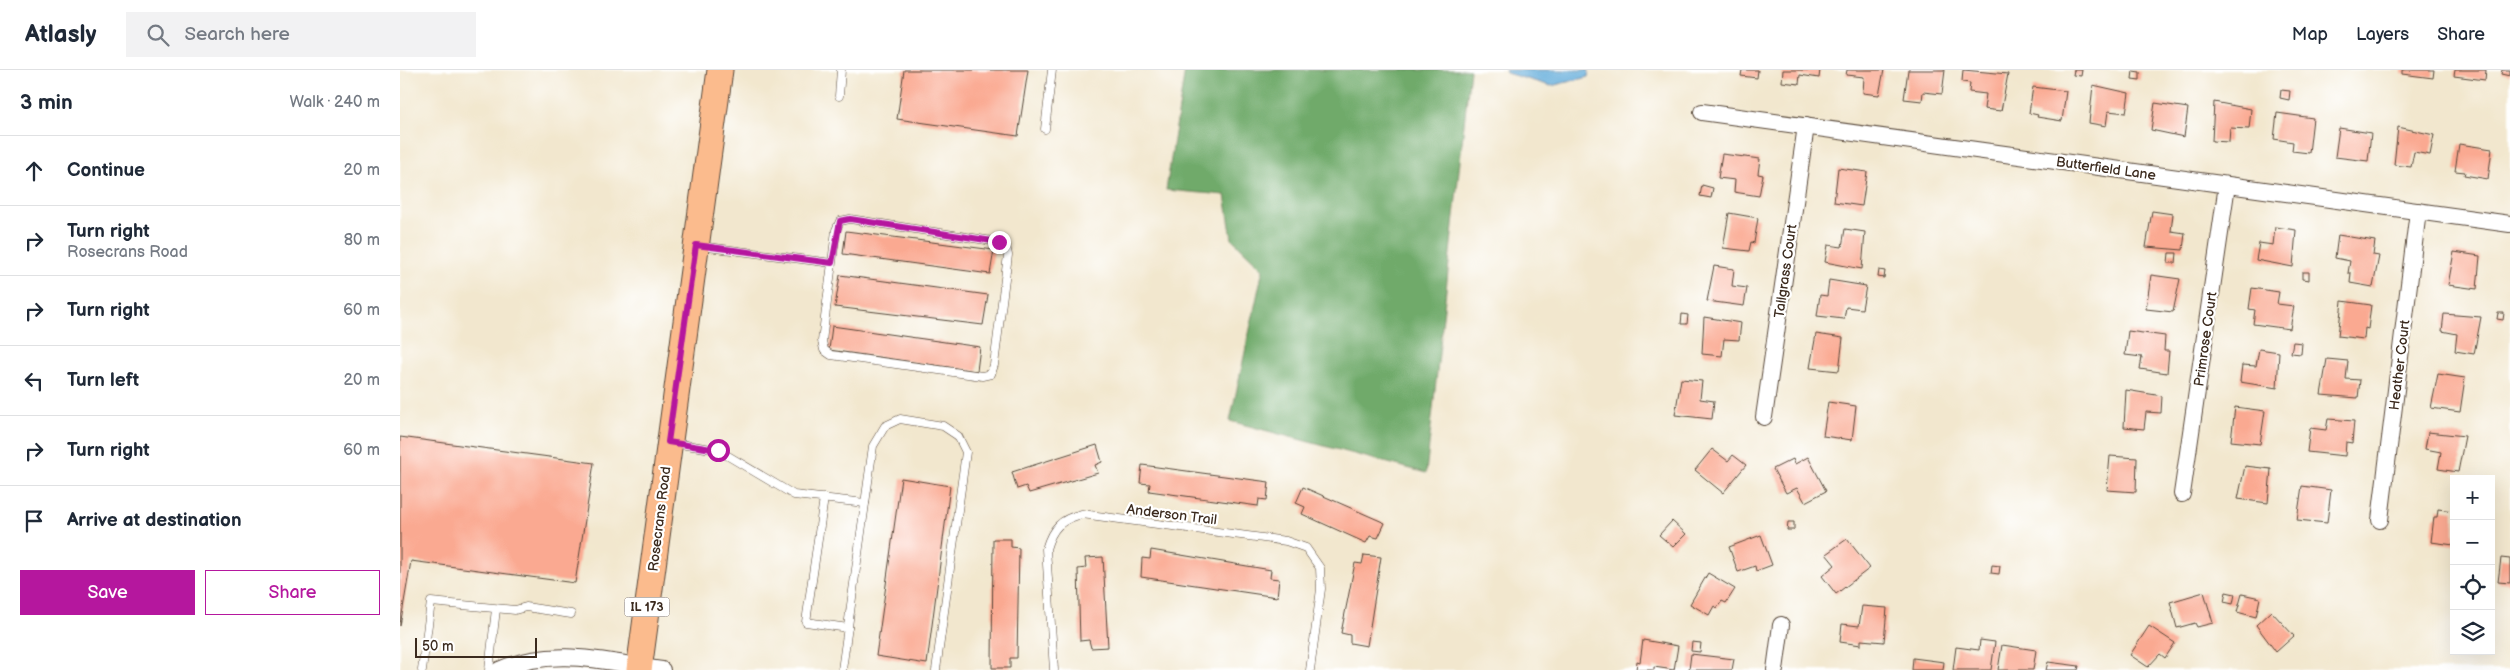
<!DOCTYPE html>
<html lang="en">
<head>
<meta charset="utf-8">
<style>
  body { margin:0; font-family:"Balsamiq Sans",sans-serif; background:#f2f2f3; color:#1f2937 }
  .controls { position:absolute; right:15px; bottom:15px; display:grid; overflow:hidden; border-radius:0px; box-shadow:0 5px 20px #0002 }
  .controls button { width:45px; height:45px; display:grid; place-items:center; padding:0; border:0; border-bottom:1px solid #e0e1e3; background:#fff; color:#1f2937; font:25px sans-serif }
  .scale { position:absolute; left:15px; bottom:12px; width:122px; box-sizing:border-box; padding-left:5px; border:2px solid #3b2a1e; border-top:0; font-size:14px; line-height:18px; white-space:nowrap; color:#3b2a1e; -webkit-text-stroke:4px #fff; paint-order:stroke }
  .stop { position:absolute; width:15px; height:15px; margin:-11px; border:4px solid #b5179e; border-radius:50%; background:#fff }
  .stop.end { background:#b5179e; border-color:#fff; box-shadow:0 1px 5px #0008 }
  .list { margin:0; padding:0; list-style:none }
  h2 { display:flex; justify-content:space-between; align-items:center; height:65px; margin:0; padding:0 20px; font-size:21px }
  h2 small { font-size:16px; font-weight:400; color:#747a83 }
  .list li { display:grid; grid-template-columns:32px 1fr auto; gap:15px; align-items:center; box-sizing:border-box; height:70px; padding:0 20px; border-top:1px solid #e0e1e3 }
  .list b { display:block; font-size:19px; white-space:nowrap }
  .list p { margin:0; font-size:16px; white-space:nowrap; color:#747a83 }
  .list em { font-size:16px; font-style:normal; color:#747a83 }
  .actions { display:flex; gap:10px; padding:15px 20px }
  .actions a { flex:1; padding:11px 0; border:1px solid #b5179e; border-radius:0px; text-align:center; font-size:18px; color:#b5179e }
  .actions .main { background:#b5179e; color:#fff }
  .icon { flex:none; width:28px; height:28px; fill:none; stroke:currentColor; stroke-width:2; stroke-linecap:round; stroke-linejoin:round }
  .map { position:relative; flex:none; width:2110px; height:600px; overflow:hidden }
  header { display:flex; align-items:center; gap:30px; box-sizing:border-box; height:70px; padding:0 25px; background:#fff; border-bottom:1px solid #e0e1e3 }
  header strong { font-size:24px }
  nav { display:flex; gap:28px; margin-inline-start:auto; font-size:18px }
  .search { width:350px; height:45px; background:#f2f2f3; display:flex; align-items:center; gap:12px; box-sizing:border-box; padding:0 18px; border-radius:0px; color:#747a83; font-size:19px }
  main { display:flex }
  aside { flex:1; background:#fff }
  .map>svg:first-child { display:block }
</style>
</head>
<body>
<header>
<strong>Atlasly</strong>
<div class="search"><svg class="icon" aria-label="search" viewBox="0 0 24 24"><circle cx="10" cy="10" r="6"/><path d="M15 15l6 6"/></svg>Search here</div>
<nav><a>Map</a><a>Layers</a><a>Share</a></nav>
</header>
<main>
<aside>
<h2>3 min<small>Walk · 240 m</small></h2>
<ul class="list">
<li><svg class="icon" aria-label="ahead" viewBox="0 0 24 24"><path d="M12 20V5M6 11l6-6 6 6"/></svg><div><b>Continue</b></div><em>20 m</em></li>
<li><svg class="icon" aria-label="right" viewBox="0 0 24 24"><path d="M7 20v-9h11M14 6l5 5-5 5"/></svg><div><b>Turn right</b><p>Rosecrans Road</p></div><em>80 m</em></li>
<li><svg class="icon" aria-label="right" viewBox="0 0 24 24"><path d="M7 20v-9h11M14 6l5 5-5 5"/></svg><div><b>Turn right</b></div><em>60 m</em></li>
<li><svg class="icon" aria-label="left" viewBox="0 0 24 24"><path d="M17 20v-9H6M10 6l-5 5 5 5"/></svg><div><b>Turn left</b></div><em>20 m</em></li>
<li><svg class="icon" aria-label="right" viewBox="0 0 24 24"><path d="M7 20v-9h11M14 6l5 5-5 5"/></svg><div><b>Turn right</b></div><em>60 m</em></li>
<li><svg class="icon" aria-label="arrive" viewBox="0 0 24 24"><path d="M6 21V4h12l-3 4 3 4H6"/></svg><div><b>Arrive at destination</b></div></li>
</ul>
<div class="actions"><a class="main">Save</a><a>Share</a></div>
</aside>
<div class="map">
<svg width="2110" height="600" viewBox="0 0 2110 600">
  <rect width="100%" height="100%" fill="#fff"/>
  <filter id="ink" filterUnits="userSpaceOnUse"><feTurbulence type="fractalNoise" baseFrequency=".02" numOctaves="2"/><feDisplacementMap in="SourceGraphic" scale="10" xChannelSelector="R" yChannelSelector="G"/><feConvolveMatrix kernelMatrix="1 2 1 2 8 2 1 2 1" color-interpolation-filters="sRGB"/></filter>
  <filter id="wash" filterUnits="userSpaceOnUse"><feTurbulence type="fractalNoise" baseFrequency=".0096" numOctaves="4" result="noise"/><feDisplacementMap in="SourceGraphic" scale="20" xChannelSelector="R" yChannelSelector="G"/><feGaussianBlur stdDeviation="1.12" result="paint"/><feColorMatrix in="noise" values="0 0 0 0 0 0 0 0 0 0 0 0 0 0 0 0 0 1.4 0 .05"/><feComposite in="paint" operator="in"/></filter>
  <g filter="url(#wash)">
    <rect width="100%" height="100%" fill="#f2e7ce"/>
    <path fill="#6faa6a" stroke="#556a44" d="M785 0H1070L1026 403 830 351 863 199 832 169 825 125 766 120Z"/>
    <path fill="#62acda" stroke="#4e6b7c" d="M1105 0H1189L1188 7 1151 16 1106 3Z"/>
    <g id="blocks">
      <g fill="#faa991">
        <path d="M504 0H628L618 66 497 49Z"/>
        <path d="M1342 0H1358L1357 8 1341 6Z"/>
        <path d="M1383 0H1420L1419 8 1400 5 1399 14 1382 12Z"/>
        <path d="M1447 0H1484L1479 25 1463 23 1464 7 1446 5Z"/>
        <path d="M1508 0H1545L1542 24 1523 22 1522 31 1504 29Z"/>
        <path d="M1563 0 1608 4 1601 41 1584 39 1586 24 1569 22 1570 13 1562 12Z"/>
        <path d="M1674 0H1682L1681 6 1673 5Z"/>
        <path d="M2002 0H2034L2033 8 2002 4Z"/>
        <path d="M2055 0H2086L2085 10 2054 6Z"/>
        <path d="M2102 0H2110V6L2101 4Z"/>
        <path d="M1733 1 1740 2V10L1732 9Z"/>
        <path d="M1693 15 1729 23 1726 43 1708 41 1706 56 1689 53Z"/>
        <path d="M1633 17 1666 21 1662 51 1637 47 1638 45 1629 43Z"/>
        <path d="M1881 20 1890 21 1889 30 1880 28Z"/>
        <path d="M1814 32 1851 39 1849 59 1830 58 1829 72 1812 71Z"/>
        <path d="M1755 33 1788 38 1784 67 1751 60Z"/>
        <path d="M1877 43 1913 48 1909 83 1892 81 1893 72 1874 69Z"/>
        <path d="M1998 57 2034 65 2030 85 2014 82 2011 97 1994 95Z"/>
        <path d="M1939 58 1971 63 1968 91 1935 87Z"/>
        <path d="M2059 74 2092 79 2088 109 2064 105 2065 102 2055 101Z"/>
        <path d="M1322 84 1360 89 1358 104 1363 105 1359 126 1334 122 1335 110 1318 108Z"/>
        <path d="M1438 98 1467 102 1462 136 1434 132Z"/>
        <path d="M1302 115 1313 118 1311 128 1300 126Z"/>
        <path d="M1752 141 1773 144 1771 161 1785 163 1783 180 1746 177Z"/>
        <path d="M1329 143 1358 148 1354 173 1351 172 1349 181 1323 178Z"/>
        <path d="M1875 157 1896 160 1893 197 1856 190 1859 173 1873 175Z"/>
        <path d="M1445 159 1465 162 1462 199 1425 192 1428 175 1442 177Z"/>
        <path d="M446 161 594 180 590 204 443 184Z"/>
        <path d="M1938 165 1975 171 1973 185 1979 186 1973 217 1950 213 1951 203H1948L1950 191 1935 188Z"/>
        <path d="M2054 182 2080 186 2077 219 2048 215Z"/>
        <path d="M1769 183H1777L1776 193H1768Z"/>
        <path d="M1314 196 1334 199 1332 216 1347 218 1344 236 1307 231Z"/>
        <path d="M1479 200 1485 201 1484 208 1478 207Z"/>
        <path d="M1902 202H1909V210L1902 209Z"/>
        <path d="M440 205 588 225 583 255 435 237Z"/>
        <path d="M1751 205 1780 209 1773 242 1746 239Z"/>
        <path d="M1429 210 1466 216 1462 239 1446 237 1444 249 1417 246 1420 225 1427 226Z"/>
        <path d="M1852 218 1879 222 1877 234 1894 236 1890 259 1853 254 1855 240 1849 239Z"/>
        <path d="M1942 231 1971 235 1968 259 1965 258 1964 269 1938 266Z"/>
        <path d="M2098 243H2104L2103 250 2097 249Z"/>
        <path d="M1282 244 1288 245 1287 254H1281Z"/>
        <path d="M2044 244 2081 247 2074 284 2055 281 2057 264 2042 261Z"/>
        <path d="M1304 247 1341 253 1339 270 1324 269 1322 286 1302 284Z"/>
        <path d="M432 256 580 277 577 301 429 280Z"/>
        <path d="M1728 261 1765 266 1764 281H1769L1767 303 1740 299 1742 287 1725 285Z"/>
        <path d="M1416 264 1443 268 1439 301 1410 298Z"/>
        <path d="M1893 272 1902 273 1901 284 1891 283Z"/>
        <path d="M1859 279 1879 282 1877 318 1840 312 1842 295 1856 296Z"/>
        <path d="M1927 289 1948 291 1946 309 1960 310 1958 328 1921 325Z"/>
        <path d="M2038 304 2065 308 2060 342 2031 338Z"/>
        <path d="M1281 309 1302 311 1300 329 1314 331 1312 349 1275 345Z"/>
        <path d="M1726 320 1762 326 1761 343 1746 342 1744 359 1724 357Z"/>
        <path d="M1428 332 1456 336 1452 370 1423 366Z"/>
        <path d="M1835 337 1865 341 1860 374 1831 371Z"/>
        <path d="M1928 349 1954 351 1952 373 1946 372 1945 386 1907 382 1910 358 1926 360Z"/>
        <path d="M2028 362 2065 366 2058 402 2038 399 2041 382 2025 379Z"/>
        <path d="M0 367 194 393 175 513 11 491 0 556Z"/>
        <path d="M697 375 702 392 695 395 698 403 629 423 626 416 617 419 612 402Z"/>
        <path d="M1312 379 1328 391 1333 385 1346 395 1323 423 1295 400Z"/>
        <path d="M1710 386 1737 388 1736 422 1707 420Z"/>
        <path d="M1408 387 1426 421 1405 432 1397 418 1386 423 1373 399 1393 389 1395 394Z"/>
        <path d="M742 395 869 412 867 430 859 429 858 436 749 421 750 414 740 413Z"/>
        <path d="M1845 396 1871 399 1868 433 1838 429Z"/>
        <path d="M501 408 550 416 527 594 476 586Z"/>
        <path d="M1902 416 1931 420 1927 453 1897 450Z"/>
        <path d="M903 417 985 453 978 468 970 466 966 473 902 444 905 437 896 433Z"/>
        <path d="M2038 439 2054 441V475L2031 472 2034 447H2037Z"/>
        <path d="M1272 451 1286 464 1273 477 1259 465Z"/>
        <path d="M1388 452H1394V460H1387Z"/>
        <path d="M1361 465 1372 495 1356 501 1355 496 1338 502 1329 477Z"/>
        <path d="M593 469H611V477L619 478 617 588H610V598H592Z"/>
        <path d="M1447 469 1470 498 1436 524 1422 506 1435 495 1426 484Z"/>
        <path d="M751 480 871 500 870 508 879 509 877 527 741 507 742 488 750 489Z"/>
        <path d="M964 485 981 487 967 576 950 573V565L941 563 955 493 962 494Z"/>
        <path d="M703 487 708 577 691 578 689 570 680 571 678 499 686 498 685 488Z"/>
        <path d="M2101 488 2110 489V513L2098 512Z"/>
        <path d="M1592 495 1600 496 1599 504 1591 503Z"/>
        <path d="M1308 503 1335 519 1326 533 1322 531 1317 538 1314 536 1309 545 1290 534Z"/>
        <path d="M1804 522 1813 553 1797 557 1795 553 1777 558 1770 532Z"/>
        <path d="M1826 522 1835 524 1833 534 1824 532Z"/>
        <path d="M1842 524 1860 528 1856 547 1837 542Z"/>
        <path d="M1462 536 1487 538 1484 572 1461 570V575L1440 572 1442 554 1459 556Z"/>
        <path d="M1871 541 1894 566 1876 582 1856 555Z"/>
        <path d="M1749 556 1775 573 1765 588 1760 584 1748 597 1730 585Z"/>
        <path d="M1243 570 1278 576 1274 600 1254 597V600H1236L1237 591 1240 592Z"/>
        <path d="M1580 570 1595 572 1591 600H1553L1556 577 1579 580Z"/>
        <path d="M1292 572 1301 573 1300 582 1291 581Z"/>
        <path d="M1602 575 1636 580 1633 600H1598Z"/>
        <path d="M1291 584 1334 589 1332 600H1289Z"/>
        <path d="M1513 588 1544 592 1543 600H1512Z"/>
        <path d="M1648 592 1679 596 1678 600H1646Z"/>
      </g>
    </g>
  </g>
  <g filter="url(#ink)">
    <use href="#blocks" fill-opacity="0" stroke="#564638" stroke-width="1"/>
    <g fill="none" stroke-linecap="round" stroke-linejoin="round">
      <g stroke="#564638" stroke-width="9">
        <g id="service">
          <path d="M439 26 441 0"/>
          <path d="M645 59 652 0"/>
          <path d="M300 176 432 193 436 160 440 151 450 149 599 172 606 176 608 185 594 295 591 304 582 306 431 285 424 280 422 271 432 193"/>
          <path d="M273 373 318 380 394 425 465 433"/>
          <path d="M424 428 406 552 448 558"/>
          <path d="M22 600 31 532 115 540 126 537 171 544"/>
          <path d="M89 600 96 539"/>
          <path d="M442 600 473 376 485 356 500 349 543 356 558 366 566 382 536 600"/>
          <path d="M654 600 646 479C652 458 661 449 682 444L886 471 906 478 920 498 921 519 910 600"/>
        </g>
      </g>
      <g stroke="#564638" stroke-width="18">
        <g id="minor">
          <path d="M1302 42 2110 154"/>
          <path d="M1364 347 1406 56"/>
          <path d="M1782 424 1827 115"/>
          <path d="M1980 450 2018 141"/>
          <path d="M99 600C154 576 206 592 262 600"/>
          <path d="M1375 600 1381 555"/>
        </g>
      </g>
      <g stroke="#564638" stroke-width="27">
        <path id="primary" d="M239 600 320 0"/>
      </g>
      <use href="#service" stroke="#fff" stroke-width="8"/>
      <use href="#minor" stroke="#fff" stroke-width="16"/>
      <use href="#primary" stroke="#fbbb8d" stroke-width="25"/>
    </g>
  </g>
  <g fill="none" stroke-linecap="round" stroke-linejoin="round" filter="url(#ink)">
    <path stroke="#b5179e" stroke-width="6" d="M318 380 268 372 296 175 432 193 440 151 450 149 599 172"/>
  </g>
  <g text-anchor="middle" stroke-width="4.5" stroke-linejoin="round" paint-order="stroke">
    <rect fill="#fff" stroke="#766a62" stroke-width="1" x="224.5" y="527.5" width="45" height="19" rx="4"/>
    <g font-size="12" font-weight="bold" fill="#3b2a1e">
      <text x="247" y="541">IL 173</text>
    </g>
    <g font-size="14" fill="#3b2a1e" stroke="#fff">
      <text transform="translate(1706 98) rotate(8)" y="5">Butterfield Lane</text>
      <text transform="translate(1385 201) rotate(-82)" y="5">Tallgrass Court</text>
      <text transform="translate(1805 269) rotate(-82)" y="5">Primrose Court</text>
      <text transform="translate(1999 295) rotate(-83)" y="5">Heather Court</text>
      <text transform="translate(772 444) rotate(7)" y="5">Anderson Trail</text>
      <text transform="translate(259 449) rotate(-83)" y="5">Rosecrans Road</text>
    </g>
  </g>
</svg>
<div class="controls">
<button>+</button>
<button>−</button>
<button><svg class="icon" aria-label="locate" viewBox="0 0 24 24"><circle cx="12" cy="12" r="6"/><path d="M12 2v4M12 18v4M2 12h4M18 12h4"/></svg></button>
<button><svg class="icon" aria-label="layers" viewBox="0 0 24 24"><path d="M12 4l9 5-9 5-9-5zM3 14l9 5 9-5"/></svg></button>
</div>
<div class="scale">50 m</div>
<div class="stop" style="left:318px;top:380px"></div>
<div class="stop end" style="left:599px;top:172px"></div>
</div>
</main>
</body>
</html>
